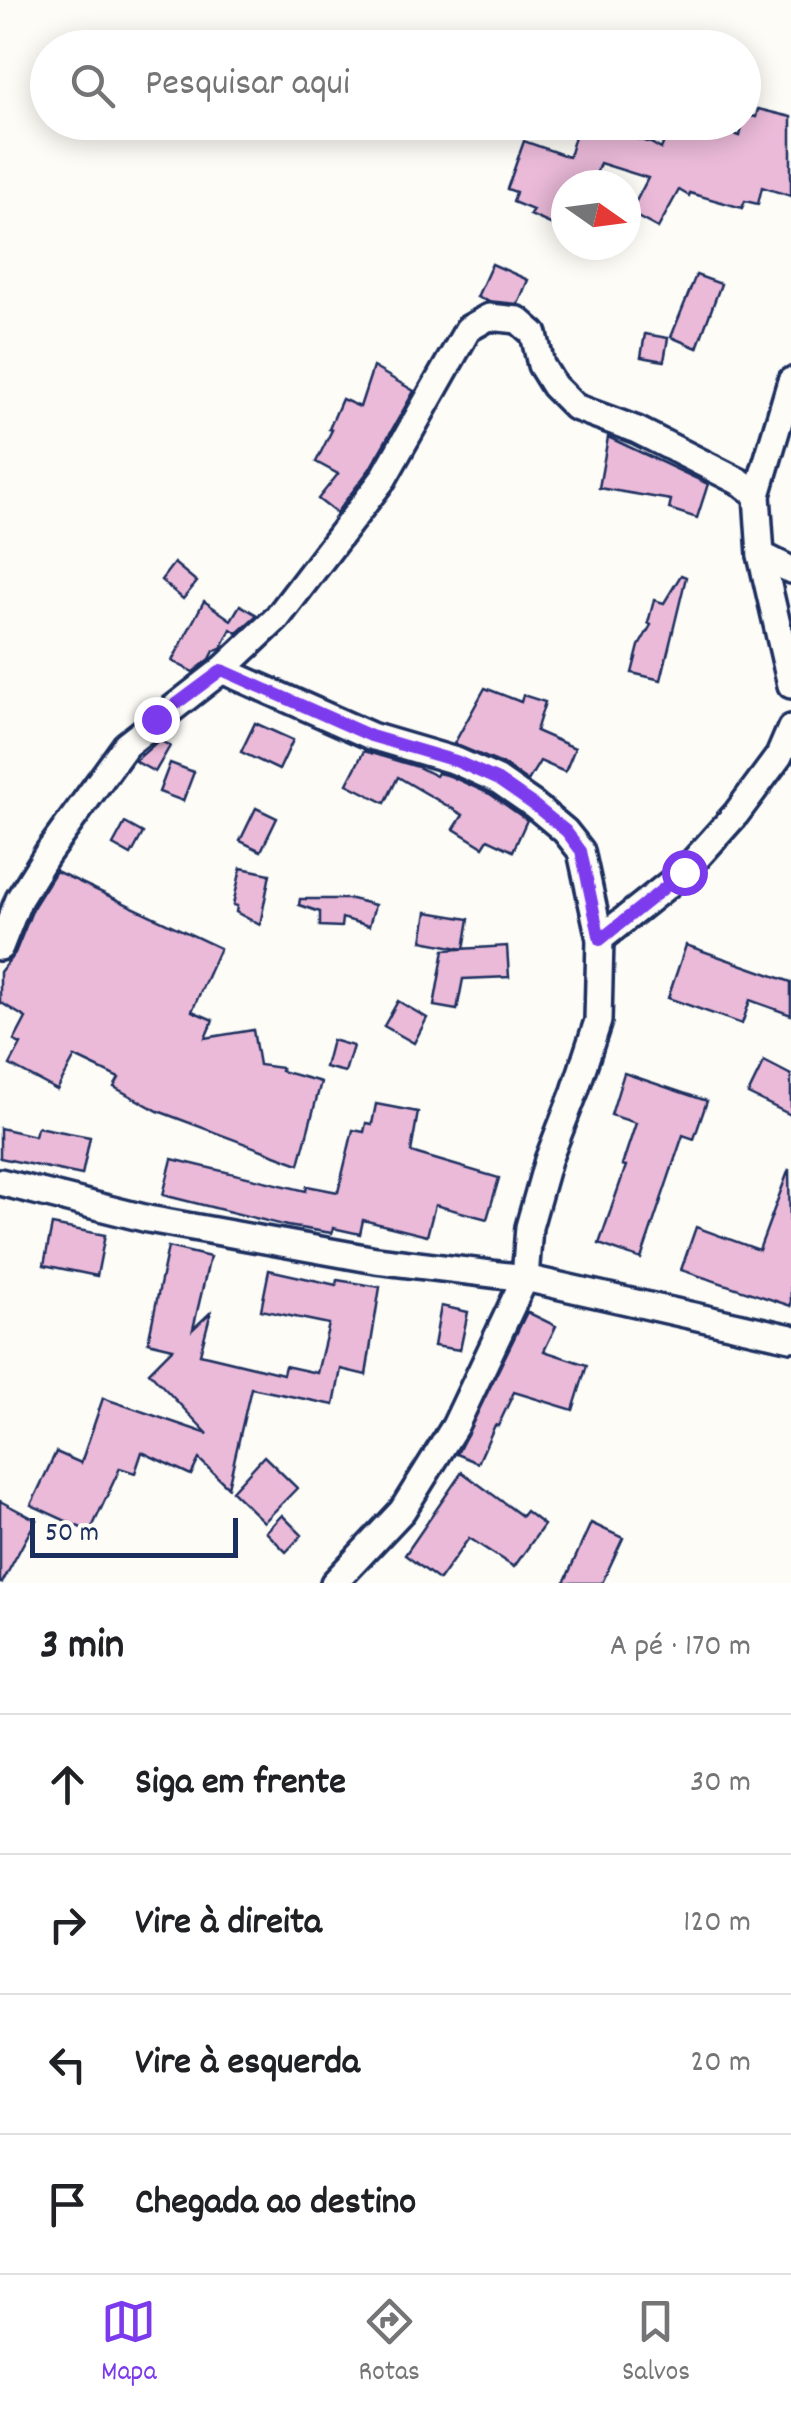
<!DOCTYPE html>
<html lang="pt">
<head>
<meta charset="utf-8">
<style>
  body { margin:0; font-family:Dekko,sans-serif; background:#f6f6f6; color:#202124 }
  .compass { position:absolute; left:551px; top:170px; width:90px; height:90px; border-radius:50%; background:#fff; box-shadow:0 5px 25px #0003; rotate:104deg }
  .scale { position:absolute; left:30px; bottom:25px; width:208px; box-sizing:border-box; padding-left:10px; border:5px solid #1b2f5e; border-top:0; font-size:28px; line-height:35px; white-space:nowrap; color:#1b2f5e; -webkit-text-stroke:8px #fdfcf7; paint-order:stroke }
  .stop { position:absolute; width:30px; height:30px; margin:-22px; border:8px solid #7c3aed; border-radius:50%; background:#fff }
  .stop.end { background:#7c3aed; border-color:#fff; box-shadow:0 2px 10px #0008 }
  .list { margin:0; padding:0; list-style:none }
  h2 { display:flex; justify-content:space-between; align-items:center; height:130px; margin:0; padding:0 40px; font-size:42px }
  h2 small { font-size:32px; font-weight:400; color:#757577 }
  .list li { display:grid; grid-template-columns:65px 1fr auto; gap:30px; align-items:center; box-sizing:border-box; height:140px; padding:0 40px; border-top:2px solid #e0e0e0 }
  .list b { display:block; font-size:38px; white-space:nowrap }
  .list em { font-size:32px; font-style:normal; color:#757577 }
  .icon { flex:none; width:55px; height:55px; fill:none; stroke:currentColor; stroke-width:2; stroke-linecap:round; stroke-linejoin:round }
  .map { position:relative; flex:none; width:791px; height:1583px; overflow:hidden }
  .search { position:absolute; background:#fff; box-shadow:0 5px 25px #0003; left:30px; right:30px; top:30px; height:110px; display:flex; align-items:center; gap:25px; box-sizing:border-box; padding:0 35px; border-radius:55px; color:#757577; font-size:38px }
  .sheet { height:690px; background:#fff }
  nav { display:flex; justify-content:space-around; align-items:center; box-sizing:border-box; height:140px; border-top:2px solid #e0e0e0; background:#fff; font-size:28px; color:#757577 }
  nav a { display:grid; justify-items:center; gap:5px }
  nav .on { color:#7c3aed }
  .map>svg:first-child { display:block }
</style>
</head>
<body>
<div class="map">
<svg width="791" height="1583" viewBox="0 0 791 1583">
  <rect width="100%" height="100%" fill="#fdfcf7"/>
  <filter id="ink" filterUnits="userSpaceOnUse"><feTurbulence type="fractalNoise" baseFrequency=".01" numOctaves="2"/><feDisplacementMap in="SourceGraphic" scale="20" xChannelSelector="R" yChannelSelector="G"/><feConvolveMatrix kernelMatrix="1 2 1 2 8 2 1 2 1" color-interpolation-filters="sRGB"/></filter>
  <g filter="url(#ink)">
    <g fill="#ebbad9" stroke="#1b2f5e" stroke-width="2.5">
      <path d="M758 109 791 117V196L762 187 758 204 745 201 742 208 690 193 689 196 679 190 658 228 630 213 648 178 600 163 592 185H566V231L530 215 533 210 513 202 516 192 507 189 524 141 569 157 579 122 651 143 661 149 672 122H699L740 136 745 115 756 117Z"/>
      <path d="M492 264 528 280 518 304 487 301 477 297Z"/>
      <path d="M696 275 721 284 697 348 671 337Z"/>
      <path d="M645 334 668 338 664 361 641 357Z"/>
      <path d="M373 367 414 391 369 470 336 513 318 499 338 474 316 462 332 430 329 429 342 399 360 407Z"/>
      <path d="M608 437 708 484 697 518 669 509 671 500 599 488Z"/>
      <path d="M174 563 197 582 183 599 161 580Z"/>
      <path d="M681 575 686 577 661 680 632 673 639 646 651 625 648 623 654 600 664 603Z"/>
      <path d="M204 601 231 620 240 605 257 615 237 633 231 629 221 649 214 651 210 659 193 672 172 661Z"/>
      <path d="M485 688 521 702 523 695 545 702 536 731 575 748 565 772 540 761 528 781 505 765 454 744Z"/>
      <path d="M255 723 293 740 279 770 241 752Z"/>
      <path d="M159 740 170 746 155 772 135 761Z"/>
      <path d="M364 751 418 767 436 776 438 773 450 776 490 794 527 820 513 851 488 839 483 847 454 829 463 815 398 777 385 803 347 784Z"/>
      <path d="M170 763 194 772 183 801 159 792Z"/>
      <path d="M256 808 277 818 261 851 240 841Z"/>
      <path d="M125 823 143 833 131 855 113 845Z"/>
      <path d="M241 868 270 874 260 925 236 912 237 906 233 905Z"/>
      <path d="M56 871 220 948 192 1011 213 1020 205 1038 253 1030 259 1065 282 1068 281 1071 321 1082 299 1164 158 1111 114 1087 119 1078 75 1057 57 1090 10 1065 21 1044 14 1041 26 1018 0 1002V972L15 953 34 906Z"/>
      <path d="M300 899H352L375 905 369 926 342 918 341 927 320 926V912L299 905Z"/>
      <path d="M427 912 469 919 464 949 422 941Z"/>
      <path d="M686 945 791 982V1015L750 1000 742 1024 668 998Z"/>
      <path d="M507 946 509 977 463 979 457 1010 434 1006 444 950Z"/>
      <path d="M398 1001 427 1018 414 1043 384 1026Z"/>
      <path d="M332 1040 353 1046 345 1072 325 1067Z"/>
      <path d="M764 1061 791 1075V1115L748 1094Z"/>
      <path d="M624 1073 707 1101 694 1139 683 1135 641 1259 599 1244 626 1166 622 1165 636 1123 611 1115Z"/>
      <path d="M376 1104 418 1112 411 1152 499 1178 487 1219 435 1205 427 1236 363 1220 360 1234 333 1228 332 1233 287 1226 163 1195 172 1159 306 1191 307 1186 338 1192 353 1130 364 1132 366 1123 372 1124Z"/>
      <path d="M37 1127 90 1137 82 1175 0 1158V1128L35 1136Z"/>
      <path d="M789 1169 791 1306 681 1270 696 1227 759 1250Z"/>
      <path d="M52 1225 105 1235 97 1276 44 1265Z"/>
      <path d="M168 1247 210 1257 193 1329 211 1312 200 1354 283 1374 285 1366 317 1373 329 1324 261 1310 269 1270 336 1285 337 1280 380 1287 366 1375 341 1369 334 1405 251 1388 228 1487 199 1459 191 1475 142 1452 135 1473 120 1468 90 1532 31 1505 56 1452 81 1463 103 1398 208 1434 149 1372 173 1348 148 1342Z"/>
      <path d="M441 1306 468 1312 460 1350 434 1346Z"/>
      <path d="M527 1312 556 1326 544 1351 587 1365 573 1410 514 1392 498 1426 495 1425 478 1463 457 1454Z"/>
      <path d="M264 1456 297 1488 264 1522 232 1491Z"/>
      <path d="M462 1472 522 1516 526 1511 544 1525 514 1567 469 1538 439 1580 405 1555Z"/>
      <path d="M0 1501 36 1520 2 1583H0Z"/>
      <path d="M282 1515 302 1535 286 1552 266 1532Z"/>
      <path d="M591 1523 623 1538 602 1583H564Z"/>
    </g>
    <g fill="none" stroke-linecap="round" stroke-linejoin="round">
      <g stroke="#1b2f5e" stroke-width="32">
        <g id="minor">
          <path d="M791 381 757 495 761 555 791 570"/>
          <path d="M761 555 791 685"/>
          <path d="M222 670 371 736 456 761 498 780 534 805 565 831 581 851 600 939 598 1021 575 1091 548 1160 529 1227 525 1278 455 1426 402 1511 334 1583"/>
          <path d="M600 939 684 872 736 814 779 756 791 728"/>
          <path d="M0 947 19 899 47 854 126 745 222 670 277 618 383 479 468 329 489 317 518 320 534 334 541 365 554 386 575 407 637 430 742 483 757 495"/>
          <path d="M0 1182 148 1219 376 1260 525 1278 791 1338"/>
        </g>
      </g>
      <use href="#minor" stroke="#fdfcf7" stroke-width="25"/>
    </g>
  </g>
  <g fill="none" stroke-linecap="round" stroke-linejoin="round" filter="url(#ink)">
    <path stroke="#7c3aed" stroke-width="12" d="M156 719 222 670 371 736 456 761 498 780 534 805 566 831 581 851 600 940 684 872"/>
  </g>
</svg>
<svg class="compass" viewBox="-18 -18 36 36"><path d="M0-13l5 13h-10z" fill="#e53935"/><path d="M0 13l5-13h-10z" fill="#757577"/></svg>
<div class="scale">50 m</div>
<div class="stop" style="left:684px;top:872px"></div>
<div class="stop end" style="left:156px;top:719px"></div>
<div class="search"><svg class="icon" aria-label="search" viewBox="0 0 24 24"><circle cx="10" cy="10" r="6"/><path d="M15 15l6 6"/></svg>Pesquisar aqui</div>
</div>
<section class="sheet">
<h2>3 min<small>A pé · 170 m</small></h2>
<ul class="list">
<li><svg class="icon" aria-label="ahead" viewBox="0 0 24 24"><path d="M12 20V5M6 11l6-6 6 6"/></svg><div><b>Siga em frente</b></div><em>30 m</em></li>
<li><svg class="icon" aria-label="right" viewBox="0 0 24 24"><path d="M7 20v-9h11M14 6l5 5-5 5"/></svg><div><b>Vire à direita</b></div><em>120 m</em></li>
<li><svg class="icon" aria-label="left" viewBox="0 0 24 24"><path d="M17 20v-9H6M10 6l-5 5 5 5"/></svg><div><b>Vire à esquerda</b></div><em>20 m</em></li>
<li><svg class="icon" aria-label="arrive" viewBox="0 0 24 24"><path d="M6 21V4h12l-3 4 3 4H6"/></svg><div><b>Chegada ao destino</b></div></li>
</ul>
</section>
<nav>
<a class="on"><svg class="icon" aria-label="map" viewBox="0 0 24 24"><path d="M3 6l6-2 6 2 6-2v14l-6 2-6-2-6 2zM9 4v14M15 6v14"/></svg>Mapa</a>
<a><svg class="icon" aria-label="directions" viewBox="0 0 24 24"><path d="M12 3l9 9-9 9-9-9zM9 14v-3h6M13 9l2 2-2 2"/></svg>Rotas</a>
<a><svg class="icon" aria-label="saved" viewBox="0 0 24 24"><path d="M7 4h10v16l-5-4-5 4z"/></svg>Salvos</a>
</nav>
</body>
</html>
